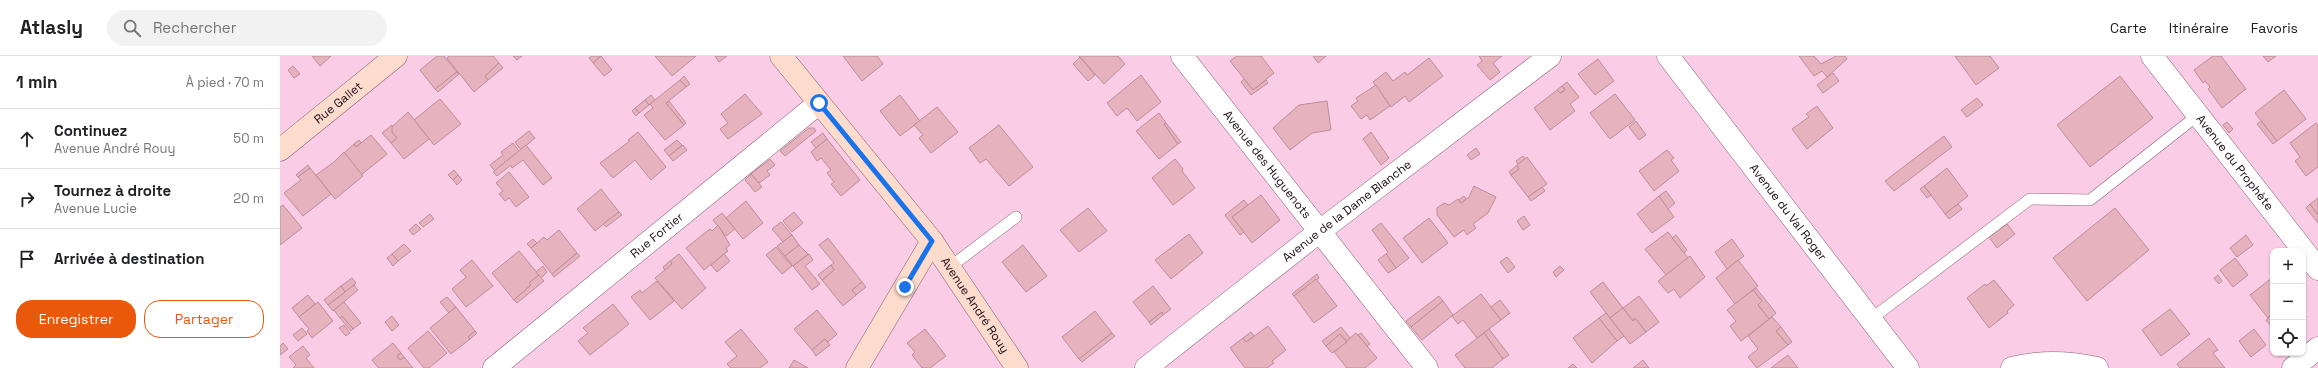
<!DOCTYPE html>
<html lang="fr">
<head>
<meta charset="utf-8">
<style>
  body { margin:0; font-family:"Space Grotesk",sans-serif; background:#f2f2f2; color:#202124 }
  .controls { position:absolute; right:12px; bottom:12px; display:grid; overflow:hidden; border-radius:8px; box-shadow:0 1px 3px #0004 }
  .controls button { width:36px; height:36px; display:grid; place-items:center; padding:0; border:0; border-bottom:1px solid #e0e0e0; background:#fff; color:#202124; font:20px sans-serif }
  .stop { position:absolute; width:12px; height:12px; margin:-9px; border:3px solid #1a73e8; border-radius:50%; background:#fff }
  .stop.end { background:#1a73e8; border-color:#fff; box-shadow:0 1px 4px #0008 }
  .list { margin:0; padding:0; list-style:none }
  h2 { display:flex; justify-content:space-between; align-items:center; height:52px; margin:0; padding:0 16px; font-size:17px }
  h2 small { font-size:13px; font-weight:400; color:#757577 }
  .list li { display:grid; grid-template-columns:26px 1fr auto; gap:12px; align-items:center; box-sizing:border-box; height:60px; padding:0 16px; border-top:1px solid #e0e0e0 }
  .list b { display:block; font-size:15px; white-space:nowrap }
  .list p { margin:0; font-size:13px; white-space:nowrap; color:#757577 }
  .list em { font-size:13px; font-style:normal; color:#757577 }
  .actions { display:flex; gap:8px; padding:12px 16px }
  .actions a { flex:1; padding:9px 0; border:1px solid #ea580c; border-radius:16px; text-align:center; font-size:14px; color:#ea580c }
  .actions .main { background:#ea580c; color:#fff }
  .icon { flex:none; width:22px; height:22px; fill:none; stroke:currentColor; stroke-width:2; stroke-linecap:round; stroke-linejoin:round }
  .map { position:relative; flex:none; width:2038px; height:312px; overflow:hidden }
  header { display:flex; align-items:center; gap:24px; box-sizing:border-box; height:56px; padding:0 20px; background:#fff; border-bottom:1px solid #e0e0e0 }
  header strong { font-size:19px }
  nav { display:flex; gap:22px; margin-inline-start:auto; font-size:14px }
  .search { width:280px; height:36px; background:#f2f2f2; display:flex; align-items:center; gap:10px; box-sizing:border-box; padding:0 14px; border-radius:22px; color:#757577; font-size:15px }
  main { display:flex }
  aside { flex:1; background:#fff }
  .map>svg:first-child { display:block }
</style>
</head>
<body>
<header>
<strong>Atlasly</strong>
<div class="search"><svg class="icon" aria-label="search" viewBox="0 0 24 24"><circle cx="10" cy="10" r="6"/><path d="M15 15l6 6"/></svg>Rechercher</div>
<nav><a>Carte</a><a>Itinéraire</a><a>Favoris</a></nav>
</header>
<main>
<aside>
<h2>1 min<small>À pied · 70 m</small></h2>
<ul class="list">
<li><svg class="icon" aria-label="ahead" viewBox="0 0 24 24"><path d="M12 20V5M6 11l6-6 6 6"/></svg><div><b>Continuez</b><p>Avenue André Rouy</p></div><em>50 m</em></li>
<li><svg class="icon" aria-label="right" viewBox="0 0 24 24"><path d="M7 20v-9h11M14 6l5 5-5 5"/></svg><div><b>Tournez à droite</b><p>Avenue Lucie</p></div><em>20 m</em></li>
<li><svg class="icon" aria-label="arrive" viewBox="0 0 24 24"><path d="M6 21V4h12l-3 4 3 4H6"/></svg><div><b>Arrivée à destination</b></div></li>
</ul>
<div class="actions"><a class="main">Enregistrer</a><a>Partager</a></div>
</aside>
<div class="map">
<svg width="2038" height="312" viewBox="0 0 2038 312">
  <rect width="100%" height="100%" fill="#facce5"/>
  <g fill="#e5b2bd" stroke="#be8d98">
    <path d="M32 0H51L40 10Z"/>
    <path d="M157 0H164L177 16 155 33 140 14Z"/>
    <path d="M169 0H213L219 7 205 20 208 24 194 36 167 2Z"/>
    <path d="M233 0H242L237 4Z"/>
    <path d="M312 0H321L313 7 309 2Z"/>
    <path d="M321 0 332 14 324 20 313 7Z"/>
    <path d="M375 0H416L392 20Z"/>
    <path d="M435 0H447L439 6Z"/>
    <path d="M563 0H597L603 8 582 25Z"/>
    <path d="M799 0H838L845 8 824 28Z"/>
    <path d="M957 0H981L994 17 973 34 950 5Z"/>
    <path d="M1033 0H1046L1038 7Z"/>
    <path d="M1199 0H1222L1213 7 1220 16 1210 24 1197 9 1202 5Z"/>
    <path d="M1519 0H1534L1541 8 1556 0H1565L1567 3 1547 21 1542 15 1534 20Z"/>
    <path d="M1675 0H1710L1719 12 1696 29Z"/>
    <path d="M1933 0H1941L1966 33 1942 52 1928 33 1930 31 1925 25 1923 27 1914 14Z"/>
    <path d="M1983 0H1996L1988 6Z"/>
    <path d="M800 1 815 19 808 25 793 8Z"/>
    <path d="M1149 2 1163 20 1129 46 1125 40 1111 51 1093 26 1106 16 1113 25 1125 16 1127 19Z"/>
    <path d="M1318 3 1334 25 1315 39 1298 18Z"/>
    <path d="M219 7 223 12 208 24 205 20Z"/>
    <path d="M13 10 20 18 14 22 8 14Z"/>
    <path d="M177 16 179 18 158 36 155 33Z"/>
    <path d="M1553 17 1559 25 1543 37 1537 29Z"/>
    <path d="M861 19 881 46 857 65 847 52 837 60 827 47Z"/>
    <path d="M404 20 410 28 406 31 400 24Z"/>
    <path d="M1840 20 1873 62 1810 111 1777 69Z"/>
    <path d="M964 23 973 34 986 24 988 27 971 39 961 26Z"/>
    <path d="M400 24 406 31 386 47 404 69 385 84 364 59 373 52 370 48Z"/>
    <path d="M1287 26 1299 41 1290 48 1295 55 1270 74 1254 52 1277 34 1280 37 1283 36 1285 34 1282 30Z"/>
    <path d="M1096 29 1110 50 1090 64 1087 59 1081 63 1071 50 1078 45 1076 42Z"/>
    <path d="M1282 30 1285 34 1280 37 1277 34Z"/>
    <path d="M2004 34 2026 63 1997 85 1975 57Z"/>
    <path d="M465 38 482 58 448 83 440 73 448 67 441 58Z"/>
    <path d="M1335 38 1355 64 1330 83 1310 57Z"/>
    <path d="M371 39 375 44 369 49 365 44Z"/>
    <path d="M620 39 640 65 620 80 600 55Z"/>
    <path d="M1697 42 1703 49 1687 61 1681 54Z"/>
    <path d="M160 43 181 68 154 89 134 64Z"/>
    <path d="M365 44 369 49 359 57 355 52Z"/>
    <path d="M389 45 406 67 404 69 386 47Z"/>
    <path d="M1047 45 1051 74 1032 77 1010 94 993 72 1019 49Z"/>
    <path d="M1537 50 1553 72 1527 93 1512 73 1529 61 1526 58Z"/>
    <path d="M657 51 678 76 651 97 639 82 643 79 634 69Z"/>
    <path d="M355 52 359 57 356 60 352 55Z"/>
    <path d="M128 56 149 83 124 103 111 87 117 82 113 79 111 72Z"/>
    <path d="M879 57 886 67 884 68 898 88 879 103 856 75Z"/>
    <path d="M1356 65 1366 79 1359 84 1349 71Z"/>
    <path d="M1981 65 1997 85 1993 88 1977 68Z"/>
    <path d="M1947 66 1953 73 1949 77 1943 69Z"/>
    <path d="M886 67 901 86 898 88 884 68Z"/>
    <path d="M2036 67 2038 69V111L2026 120 2015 105 2020 101 2010 87Z"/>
    <path d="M112 69V76L117 82 111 87 102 77Z"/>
    <path d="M719 69 753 111 729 130 706 103 700 107 689 92Z"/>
    <path d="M529 72H534L536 75 505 100 500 95Z"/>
    <path d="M249 75 255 82 241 94 235 86Z"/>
    <path d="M358 76 386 111 371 124 355 104 333 122 320 107 350 85 348 84Z"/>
    <path d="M1091 76 1109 102 1101 109 1083 83Z"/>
    <path d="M543 77 547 83 536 92 531 86Z"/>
    <path d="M91 79 107 98 81 119 64 97 74 88 76 91Z"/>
    <path d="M1664 80 1672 91 1614 135 1605 125Z"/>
    <path d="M547 83 580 124 561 140 551 128 554 126 547 117 551 114 541 102 537 105 531 96Z"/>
    <path d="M79 84 81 87 76 91 74 88Z"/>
    <path d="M397 84 402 89 389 100 384 94Z"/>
    <path d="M233 87 239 95 215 115 210 109 223 99 221 96Z"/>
    <path d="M246 89 272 122 263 129 243 104 232 112 231 109 217 120 213 116Z"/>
    <path d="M403 89 407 94 393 105 389 100Z"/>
    <path d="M1196 92 1200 98 1191 104 1187 99Z"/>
    <path d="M1387 94 1394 102 1391 104 1399 115 1374 135 1359 115Z"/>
    <path d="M64 96 83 120 55 143 36 119 54 106Z"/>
    <path d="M1243 100 1245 103 1238 108 1236 105Z"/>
    <path d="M1247 101 1267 128 1248 141 1231 119 1239 113 1237 109Z"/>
    <path d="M490 103 495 109 487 115 490 119 479 127 471 118Z"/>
    <path d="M895 103 903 113 902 115 915 132 893 149 872 122Z"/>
    <path d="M28 109 30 112 18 121 16 119Z"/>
    <path d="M1237 109 1239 113 1231 119 1229 116Z"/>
    <path d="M30 112 51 138 23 160 4 137 21 124 18 121Z"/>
    <path d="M1667 112 1688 140 1665 158 1644 130Z"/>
    <path d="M174 114 178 119 173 124 168 119Z"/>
    <path d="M229 116 249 141 236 151 229 142 225 145 219 138 223 135 216 127Z"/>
    <path d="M471 118 482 131 475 136 465 124Z"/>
    <path d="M178 119 182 124 177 129 173 124Z"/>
    <path d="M1194 130 1216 141 1208 157 1193 168 1196 172 1187 179 1184 174 1174 181 1157 159V152L1164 147 1169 149 1178 143 1181 147 1189 141Z"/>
    <path d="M1644 130 1651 139 1647 142 1640 133Z"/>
    <path d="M1262 131 1265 135 1251 145 1248 141Z"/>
    <path d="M321 133 339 156 315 175 297 153Z"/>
    <path d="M1386 135 1395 147 1388 153 1379 140Z"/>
    <path d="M981 139 1000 164 972 187 952 161Z"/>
    <path d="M1184 140 1186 143 1181 147 1179 144Z"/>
    <path d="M1379 140 1394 161 1372 177 1357 158Z"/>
    <path d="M2038 142V159L2030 148Z"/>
    <path d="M964 144 968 149 952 161 964 176 960 179 945 159Z"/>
    <path d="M466 145 483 167 463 183 446 162Z"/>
    <path d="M1678 148 1682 153 1669 163 1665 158Z"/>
    <path d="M2030 148 2038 159V167L2026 152Z"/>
    <path d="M3 149 22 172 0 189V151Z"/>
    <path d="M808 152 827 175 799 196 780 174Z"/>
    <path d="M1835 152 1869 194 1807 245 1773 202Z"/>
    <path d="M339 156 342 159 326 171 323 168Z"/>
    <path d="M514 156 523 167 512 176 503 165Z"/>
    <path d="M442 157 455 173 446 180 433 164Z"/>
    <path d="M150 158 154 163 143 171 139 167Z"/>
    <path d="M1244 160 1250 169 1243 174 1237 165Z"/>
    <path d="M1149 162 1168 187 1142 207 1123 182Z"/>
    <path d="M501 166 512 179 503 186 492 173Z"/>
    <path d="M1101 167 1129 202 1116 212 1106 198 1108 196 1092 174Z"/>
    <path d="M136 168 141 173 133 179 129 174Z"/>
    <path d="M1727 168 1735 178 1717 192 1709 181Z"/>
    <path d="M438 169 450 189 446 192 448 195 424 214 406 192 430 173 432 175Z"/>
    <path d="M279 174 297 197 272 218 251 192 264 181 267 184Z"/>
    <path d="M1388 176 1408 202 1386 219 1365 193Z"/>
    <path d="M909 178 923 197 891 223 875 204Z"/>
    <path d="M512 179 519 189 505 200 497 190Z"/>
    <path d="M1396 179 1407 194 1404 197 1392 182Z"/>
    <path d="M1966 179 1973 189 1957 201 1950 192Z"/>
    <path d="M548 182 582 226 572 234 576 239 563 250 542 224 554 214 551 209 554 207 539 189Z"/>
    <path d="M253 183 257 187 251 192 247 188Z"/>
    <path d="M1452 183 1464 200 1447 213 1435 196Z"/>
    <path d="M124 188 131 195 118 205 112 198Z"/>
    <path d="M519 189 528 198 513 210 505 200Z"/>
    <path d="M743 189 767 220 746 236 722 206Z"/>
    <path d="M496 191 512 210 502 218 486 199Z"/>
    <path d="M239 195 259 219 249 227 251 229 234 244 212 217Z"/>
    <path d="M297 197 300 200 274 221 272 218Z"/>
    <path d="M112 198 118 205 113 210 107 202Z"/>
    <path d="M399 198 426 232 402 253 375 222 392 208 390 205Z"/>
    <path d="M444 198 450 205 437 216 431 209Z"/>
    <path d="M529 198 533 204 525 210 540 228 532 234 513 210Z"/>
    <path d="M1106 198 1116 212 1108 217 1098 204Z"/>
    <path d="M1410 200 1425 221 1400 242 1394 233 1388 237 1378 225Z"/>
    <path d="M1227 201 1235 211 1228 217 1220 206Z"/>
    <path d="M1955 202 1968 219 1953 231 1940 214Z"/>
    <path d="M192 204 213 230 186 251 172 233 186 221 180 214Z"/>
    <path d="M1458 204 1478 230 1455 248 1436 222Z"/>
    <path d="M390 205 392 208 385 214 383 211Z"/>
    <path d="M551 209 554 214 542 224 538 219Z"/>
    <path d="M263 210 267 216 261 222 256 216Z"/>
    <path d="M1280 210 1284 214 1276 221 1273 216Z"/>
    <path d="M1037 218 1039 222 1014 240 1012 238Z"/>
    <path d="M259 219 264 225 237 247 234 244 251 229 249 227Z"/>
    <path d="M1938 219 1942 225 1939 228 1934 222Z"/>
    <path d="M1993 221V258L1988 262 1970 239Z"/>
    <path d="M72 222 76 227 65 236 61 230Z"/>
    <path d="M1036 223 1057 250 1034 267 1014 240Z"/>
    <path d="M1714 224 1734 249 1727 255 1728 257 1709 272 1687 242 1705 228 1706 230Z"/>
    <path d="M377 225 394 245 370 264 351 241 360 234 362 237Z"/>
    <path d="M582 226 586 231 576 239 572 234Z"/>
    <path d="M1323 226 1343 252 1330 262 1310 236Z"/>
    <path d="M74 229 78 234 53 255 48 249Z"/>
    <path d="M61 230 65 236 48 249 44 244Z"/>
    <path d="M873 230 891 253 883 259 882 256 869 266 853 246Z"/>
    <path d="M1476 232 1496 257 1489 263 1478 249 1482 245 1473 234Z"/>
    <path d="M1473 234 1482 245 1478 249 1489 263 1461 285 1450 270 1456 265 1447 254Z"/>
    <path d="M1201 238 1221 264 1197 282 1183 264 1178 268 1172 260Z"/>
    <path d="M28 239 35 248 19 261 12 252Z"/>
    <path d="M1159 240 1163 245 1131 271 1126 265Z"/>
    <path d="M1359 240 1379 266 1366 276 1355 262 1353 265 1343 252Z"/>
    <path d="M167 241 176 251 169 257 160 246Z"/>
    <path d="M1220 244 1230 257 1221 264 1211 251Z"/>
    <path d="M1163 245 1173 259 1142 284 1131 271Z"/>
    <path d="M38 246 53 265 32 282 27 275 29 273 19 261Z"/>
    <path d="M64 246 81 267 73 273 62 260 60 262 54 254Z"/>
    <path d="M333 248 349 268 310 299 298 285 308 277 303 272Z"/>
    <path d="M176 251 195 275 188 281 190 283 171 298 150 272Z"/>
    <path d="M1343 252 1353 265 1355 262 1366 276 1350 288 1330 262Z"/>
    <path d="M1890 253 1910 278 1881 300 1862 274Z"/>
    <path d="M537 254 557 278 548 286 545 283 532 294 514 273Z"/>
    <path d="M815 255 832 277 799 303 782 281Z"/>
    <path d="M882 256 883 259 871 269 869 266Z"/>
    <path d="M1326 257 1344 280 1337 285 1319 262Z"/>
    <path d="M1993 258V272L1986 264Z"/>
    <path d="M62 260 73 273 71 275 60 262Z"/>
    <path d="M112 260 119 269 112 275 105 266Z"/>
    <path d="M1492 261 1501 271 1496 275 1508 289 1477 312 1468 301 1478 293 1468 280Z"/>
    <path d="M1319 262 1337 285 1312 307 1293 282Z"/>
    <path d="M64 269 70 277 66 280 59 272Z"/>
    <path d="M988 270 1006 294 992 305 994 307 987 312H965L950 292 963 282 966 286Z"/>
    <path d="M1061 271 1071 283 1067 286 1060 278 1046 290 1042 285Z"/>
    <path d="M1501 271 1512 286 1508 289 1496 275Z"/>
    <path d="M22 272 27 278 18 285 13 279Z"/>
    <path d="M461 273 488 306 480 312H451L447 308 457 300 445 286Z"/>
    <path d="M645 273 666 300 650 312H642L632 299 635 296 627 287Z"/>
    <path d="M1209 273 1229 299 1223 303 1204 277Z"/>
    <path d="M1974 273 1986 289 1971 301 1959 285Z"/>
    <path d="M148 275 167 297 149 312H144L128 292Z"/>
    <path d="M195 275 197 277 190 283 188 281Z"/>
    <path d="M971 276 974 280 966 286 963 282Z"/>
    <path d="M832 277 835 280 802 306 799 303Z"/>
    <path d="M1076 277 1097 302 1085 312H1067L1054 296Z"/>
    <path d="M1081 277 1090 288 1087 290 1078 279Z"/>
    <path d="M1204 277 1223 303 1212 312H1185L1175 299Z"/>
    <path d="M1060 278 1067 286 1052 297 1046 290Z"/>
    <path d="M1929 282 1938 294 1933 297 1945 312H1900L1897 308Z"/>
    <path d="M545 283 550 289 536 300 532 294Z"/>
    <path d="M3 287 8 293 0 299V290Z"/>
    <path d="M113 287 121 297 117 300 120 304 124 301 133 312H99L96 309 92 304Z"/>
    <path d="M23 290 30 299 26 302 34 312H13L16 309 9 301Z"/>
    <path d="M121 297 124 301 120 304 117 300Z"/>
    <path d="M1508 299 1518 312H1491Z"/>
    <path d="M514 304 528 312H509Z"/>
    <path d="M1363 304 1369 312H1353Z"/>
    <path d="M1293 308 1297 312H1288Z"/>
  </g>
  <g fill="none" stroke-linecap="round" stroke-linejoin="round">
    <g stroke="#8a6178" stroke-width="12">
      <g id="lane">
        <path d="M670 211 736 161"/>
        <path d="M1591 263 1750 143 1810 144 1918 59"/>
      </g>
    </g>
    <g stroke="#8a6178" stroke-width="23">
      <g id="street">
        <path id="s1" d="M902 0 1147 312"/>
        <path id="s2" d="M1388 0 1628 312"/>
        <path id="s3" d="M1872 0 2038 213"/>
        <path id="s4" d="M214 312 539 47"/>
        <path id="s5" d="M866 312 1040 175 1270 0"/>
        <path d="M1732 312C1760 305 1789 306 1817 312"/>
        <path d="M2013 312 2038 292"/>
      </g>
    </g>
    <g stroke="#8a6178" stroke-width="23">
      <g id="secondary">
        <path id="s6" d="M501 0 652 185 737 312"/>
        <path id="s7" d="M0 94 116 0"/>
        <path d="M577 312 652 185"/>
      </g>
    </g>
    <use href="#lane" stroke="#fff" stroke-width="11"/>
    <use href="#street" stroke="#fff" stroke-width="22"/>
    <use href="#secondary" stroke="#fddccd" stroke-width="22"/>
  </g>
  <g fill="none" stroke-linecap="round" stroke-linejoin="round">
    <path stroke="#1a73e8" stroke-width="5" d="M539 47 652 185 625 231"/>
  </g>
  <g text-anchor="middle" stroke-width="3" stroke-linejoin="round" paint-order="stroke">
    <g font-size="12" fill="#1a0b14" stroke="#fdfdfd">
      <text dy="4" stroke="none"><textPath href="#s7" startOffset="75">Rue Gallet</textPath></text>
      <text dy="4" stroke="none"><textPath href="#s3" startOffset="135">Avenue du Prophète</textPath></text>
      <text dy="4" stroke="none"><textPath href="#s1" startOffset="138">Avenue des Huguenots</textPath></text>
      <text dy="4" stroke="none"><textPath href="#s5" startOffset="255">Avenue de la Dame Blanche</textPath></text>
      <text dy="4" stroke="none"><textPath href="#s2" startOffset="197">Avenue du Val Roger</textPath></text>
      <text dy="4" stroke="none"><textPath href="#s4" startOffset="210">Rue Fortier</textPath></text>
      <text dy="4" stroke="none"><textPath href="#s6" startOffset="316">Avenue André Rouy</textPath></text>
    </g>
  </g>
</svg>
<div class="controls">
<button>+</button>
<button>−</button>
<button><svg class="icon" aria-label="locate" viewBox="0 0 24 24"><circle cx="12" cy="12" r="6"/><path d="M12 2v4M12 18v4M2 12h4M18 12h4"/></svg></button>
</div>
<div class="stop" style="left:539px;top:47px"></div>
<div class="stop end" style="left:625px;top:231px"></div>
</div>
</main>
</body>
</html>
